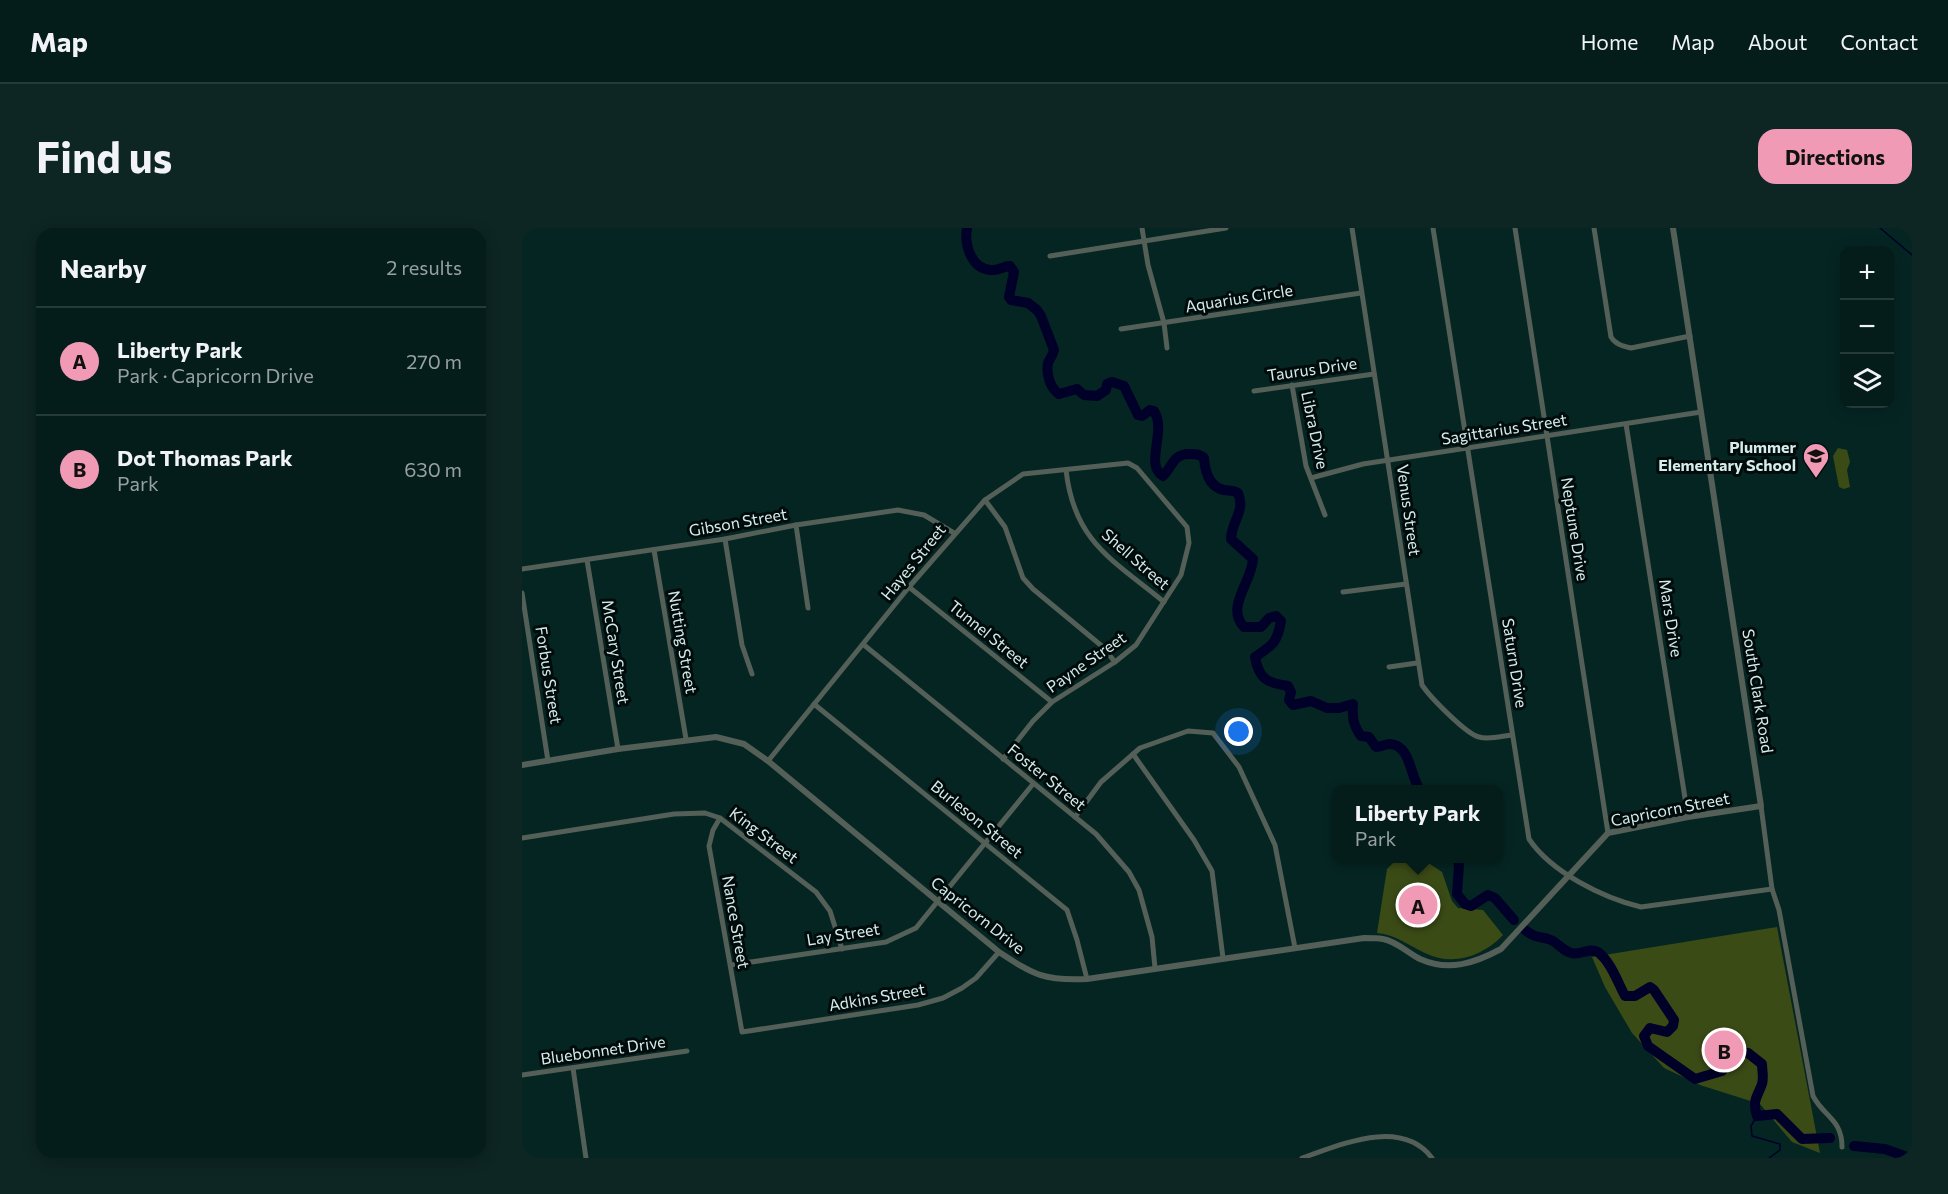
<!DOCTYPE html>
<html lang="en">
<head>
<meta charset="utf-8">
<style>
  body { margin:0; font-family:Commissioner,sans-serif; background:#0d2523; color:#f1f3f6 }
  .controls { position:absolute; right:18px; top:18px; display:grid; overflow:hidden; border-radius:12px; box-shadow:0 3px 15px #0003 }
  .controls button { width:54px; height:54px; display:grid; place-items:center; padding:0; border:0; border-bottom:2px solid #253a39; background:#041c1a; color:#f1f3f6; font:30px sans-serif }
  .you { position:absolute; left:717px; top:504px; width:21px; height:21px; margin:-15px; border:4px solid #fff; border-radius:50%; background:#1a73e8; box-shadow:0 0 0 9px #1a73e833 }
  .badge { display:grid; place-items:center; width:39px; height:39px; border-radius:50%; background:#f09ab6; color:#111; font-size:20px; font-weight:700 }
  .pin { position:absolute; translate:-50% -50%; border:3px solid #fff; box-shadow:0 2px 6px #0006 }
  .popup { position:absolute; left:810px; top:557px; width:171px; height:78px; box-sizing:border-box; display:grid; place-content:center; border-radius:12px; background:#041c1a; filter:drop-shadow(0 2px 4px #0005); font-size:20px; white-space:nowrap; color:#97a1a2 }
  .popup b { font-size:22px; color:#f1f3f6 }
  .popup::after { content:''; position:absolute; left:50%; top:100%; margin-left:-12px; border:12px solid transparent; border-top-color:#041c1a }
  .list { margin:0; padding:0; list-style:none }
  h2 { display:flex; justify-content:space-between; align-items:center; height:78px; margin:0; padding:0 24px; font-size:26px }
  h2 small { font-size:20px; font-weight:400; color:#97a1a2 }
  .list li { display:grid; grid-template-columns:39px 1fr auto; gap:18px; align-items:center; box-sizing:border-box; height:108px; padding:0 24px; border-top:2px solid #253a39 }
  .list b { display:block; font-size:22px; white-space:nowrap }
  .list p { margin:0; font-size:20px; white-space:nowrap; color:#97a1a2 }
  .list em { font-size:20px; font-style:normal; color:#97a1a2 }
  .icon { flex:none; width:33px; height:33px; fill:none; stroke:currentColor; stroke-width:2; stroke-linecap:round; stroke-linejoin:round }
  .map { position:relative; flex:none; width:1390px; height:930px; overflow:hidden; border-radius:18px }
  header { display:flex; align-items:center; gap:36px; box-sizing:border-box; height:84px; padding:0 30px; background:#041c1a; border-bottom:2px solid #253a39 }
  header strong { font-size:28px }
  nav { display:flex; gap:33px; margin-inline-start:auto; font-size:21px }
  .intro { display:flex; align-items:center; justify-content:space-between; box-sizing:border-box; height:144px; padding:0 36px }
  h1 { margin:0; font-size:42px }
  .button { padding:15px 27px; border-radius:18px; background:#f09ab6; color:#111; font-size:21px; font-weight:700 }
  main { display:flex; gap:36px; padding:0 36px }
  aside { flex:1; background:#041c1a; border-radius:18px; box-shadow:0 3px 15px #0003 }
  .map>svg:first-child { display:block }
</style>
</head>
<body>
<header>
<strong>Map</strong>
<nav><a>Home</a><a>Map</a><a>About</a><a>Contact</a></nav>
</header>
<div class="intro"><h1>Find us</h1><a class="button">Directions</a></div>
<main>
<aside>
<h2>Nearby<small>2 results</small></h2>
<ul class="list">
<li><span class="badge">A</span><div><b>Liberty Park</b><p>Park · Capricorn Drive</p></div><em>270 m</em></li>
<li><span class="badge">B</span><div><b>Dot Thomas Park</b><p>Park</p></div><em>630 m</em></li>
</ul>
</aside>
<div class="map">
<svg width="1390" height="930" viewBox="0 0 1390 930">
  <rect width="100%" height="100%" fill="#052523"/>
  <g fill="#3b4b16">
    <path d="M1316 220 1325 222 1328 234 1325 242 1328 259 1322 261 1317 259 1311 228Z"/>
    <path d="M899 630 920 644 930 673 936 680 961 682 981 707C961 728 931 739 903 725 886 717 874 707 855 705L865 641 875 631Z"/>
    <path d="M1255 699 1298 925 1270 914 1238 876 1178 857 1142 840 1110 805 1083 759 1070 729Z"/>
  </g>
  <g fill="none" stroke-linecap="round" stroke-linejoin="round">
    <g stroke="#000028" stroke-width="1.5">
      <path d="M1358 0 1390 27"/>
      <path d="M1235 888 1229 898 1230 908 1258 916V922L1247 930"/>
    </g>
    <g stroke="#000028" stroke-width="10">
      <path d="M445 0C442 16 449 41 469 42 476 43 482 38 488 38L492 44 487 69 489 72 506 75 515 82 519 88 532 122C531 127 528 130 526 135 524 146 528 160 537 166L555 161 562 167 575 168 584 162 585 156 590 154 602 158 616 187 620 188 628 182 632 183C645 203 622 237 641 248 651 238 651 226 667 226 674 226 677 226 682 230 683 243 687 259 702 262 707 263 711 262 716 265 724 283 709 294 709 311L731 331C730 354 703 379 722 399H739L747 390 754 388 759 393C755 415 751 417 733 429 737 451 745 455 766 458L769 464 767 472 771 477 789 473 805 480H817L831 476C830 489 831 497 839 508L847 509 854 519C859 519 863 516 868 516 889 517 888 549 898 562"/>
      <path d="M935 630 937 637 935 666 943 676 949 678 966 667 973 670 992 692"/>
      <path d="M1003 702C1016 712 1017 707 1029 712 1036 715 1041 723 1049 725 1058 728 1067 719 1076 724 1089 734 1096 755 1103 768H1113L1128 759 1132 762 1152 792 1151 798 1145 804 1128 800 1122 808 1126 818 1173 851 1200 843 1208 824 1226 825 1240 836C1240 842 1242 850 1240 856 1235 870 1230 872 1235 888L1255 886 1280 911 1308 910"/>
      <path d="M1332 918 1363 921 1388 930"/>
    </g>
    <g stroke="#535f57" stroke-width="5">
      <path d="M620 0 626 37 642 95 645 120"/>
      <path d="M830 0 900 457C908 469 944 506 957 509 967 512 980 508 990 507"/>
      <path d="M911 0 1007 611C1029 644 1081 670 1119 679L1250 661"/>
      <path d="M993 0 1086 605"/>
      <path d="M1072 0 1089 109C1094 117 1101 118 1109 120L1168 108"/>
      <path d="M528 28 704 0"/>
      <path d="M599 101 839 65"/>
      <path d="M770 157 784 238 803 287"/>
      <path d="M732 163 852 146"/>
      <path d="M1104 196 1166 589"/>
      <path d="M544 242C552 314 591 332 642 374"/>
      <path d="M789 250 841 236 1179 184"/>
      <path d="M463 272 483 299 501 350 511 361 581 419 593 434"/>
      <path d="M274 297 286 380"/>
      <path d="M203 311 220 417 230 446"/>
      <path d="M132 322 164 511"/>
      <path d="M65 332 96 521"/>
      <path d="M0 341 203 311 274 297 376 282 402 287 432 305"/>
      <path d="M387 359 530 474"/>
      <path d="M821 364 884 356"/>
      <path d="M0 365 26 533"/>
      <path d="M342 417 574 606 607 644 617 662 630 709 633 740"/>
      <path d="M867 439 895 435"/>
      <path d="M292 476 545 682 555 712 565 751"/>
      <path d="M611 526 672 612 690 643 701 730"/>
      <path d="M246 533 387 359 463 272 501 246 606 235 615 240 665 299 667 315 659 347 614 417 593 434 530 474 511 493 481 531"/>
      <path d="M1239 578 1250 661 1257 682 1291 868C1302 889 1320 891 1320 919"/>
      <path d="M553 589 579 554 618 520 666 503 691 505 717 539 753 617 773 720"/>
      <path d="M198 590 191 602 187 618 220 804 396 777 421 770 440 760 454 750 477 724"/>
      <path d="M0 610 152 586 183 585 198 590 294 664 308 683 320 721"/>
      <path d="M209 737 364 714 394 700 511 556"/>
      <path d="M51 840 64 930"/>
      <path d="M0 847 165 823"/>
      <path d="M780 930C818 917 879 889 910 930"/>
    </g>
    <path stroke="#535f57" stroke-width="6" d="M0 537 96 521 194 509 222 516 246 533 477 724C512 747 522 753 565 751L842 710C848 710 855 710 861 711 874 713 886 725 898 731 927 744 953 735 979 721L1086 605 1166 589 1239 578 1151 0"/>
  </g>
  <defs>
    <g id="school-pin" transform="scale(1.35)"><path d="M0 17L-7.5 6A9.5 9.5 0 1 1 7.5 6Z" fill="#f09ab6" stroke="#000c0b"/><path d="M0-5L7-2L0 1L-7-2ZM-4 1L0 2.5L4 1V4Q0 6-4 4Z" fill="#111"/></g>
  </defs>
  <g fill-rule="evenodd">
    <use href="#school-pin" x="1294" y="228"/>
  </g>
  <g text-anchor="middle" stroke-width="6" stroke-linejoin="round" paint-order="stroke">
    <g font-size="16" fill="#d6ecea" stroke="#000c0b">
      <text transform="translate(717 70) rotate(-9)" y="6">Aquarius Circle</text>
      <text transform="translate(790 141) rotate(-8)" y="6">Taurus Drive</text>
      <text transform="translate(982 201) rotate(-9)" y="6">Sagittarius Street</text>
      <text transform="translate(793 202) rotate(78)" y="6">Libra Drive</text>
      <text transform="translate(887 282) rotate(82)" y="6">Venus Street</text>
      <text transform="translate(216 294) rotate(-10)" y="6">Gibson Street</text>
      <text transform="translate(1053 301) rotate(81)" y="6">Neptune Drive</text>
      <text transform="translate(614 331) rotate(41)" y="6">Shell Street</text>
      <text transform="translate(391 334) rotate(-51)" y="6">Hayes Street</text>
      <text transform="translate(1149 390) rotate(81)" y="6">Mars Drive</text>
      <text transform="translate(467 406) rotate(39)" y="6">Tunnel Street</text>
      <text transform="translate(161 414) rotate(80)" y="6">Nutting Street</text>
      <text transform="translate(94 424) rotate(81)" y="6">McCary Street</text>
      <text transform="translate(564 434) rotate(-35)" y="6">Payne Street</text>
      <text transform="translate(993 435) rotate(81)" y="6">Saturn Drive</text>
      <text transform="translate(27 447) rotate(81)" y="6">Forbus Street</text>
      <text transform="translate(1236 463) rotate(81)" y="6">South Clark Road</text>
      <text transform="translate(525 549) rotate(39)" y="6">Foster Street</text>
      <text transform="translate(1148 581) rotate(-11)" y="6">Capricorn Street</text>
      <text transform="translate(455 591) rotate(39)" y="6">Burleson Street</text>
      <text transform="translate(242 607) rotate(37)" y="6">King Street</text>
      <text transform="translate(456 687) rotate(38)" y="6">Capricorn Drive</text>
      <text transform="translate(214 694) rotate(80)" y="6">Nance Street</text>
      <text transform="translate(321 706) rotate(-9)" y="6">Lay Street</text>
      <text transform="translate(355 769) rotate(-10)" y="6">Adkins Street</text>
      <text transform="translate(81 822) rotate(-8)" y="6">Bluebonnet Drive</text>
    </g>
    <g font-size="16" font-weight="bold" fill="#d6ecea" stroke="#000c0b" text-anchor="end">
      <text x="1274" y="225">Plummer<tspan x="1274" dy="18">Elementary School</tspan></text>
    </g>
  </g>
</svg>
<div class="controls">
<button>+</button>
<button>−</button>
<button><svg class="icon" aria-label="layers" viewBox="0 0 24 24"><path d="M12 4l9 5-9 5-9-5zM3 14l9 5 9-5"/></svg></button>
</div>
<div class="you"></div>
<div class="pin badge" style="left:896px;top:677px">A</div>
<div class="popup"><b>Liberty Park</b>Park</div>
<div class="pin badge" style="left:1202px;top:822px">B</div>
</div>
</main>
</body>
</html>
